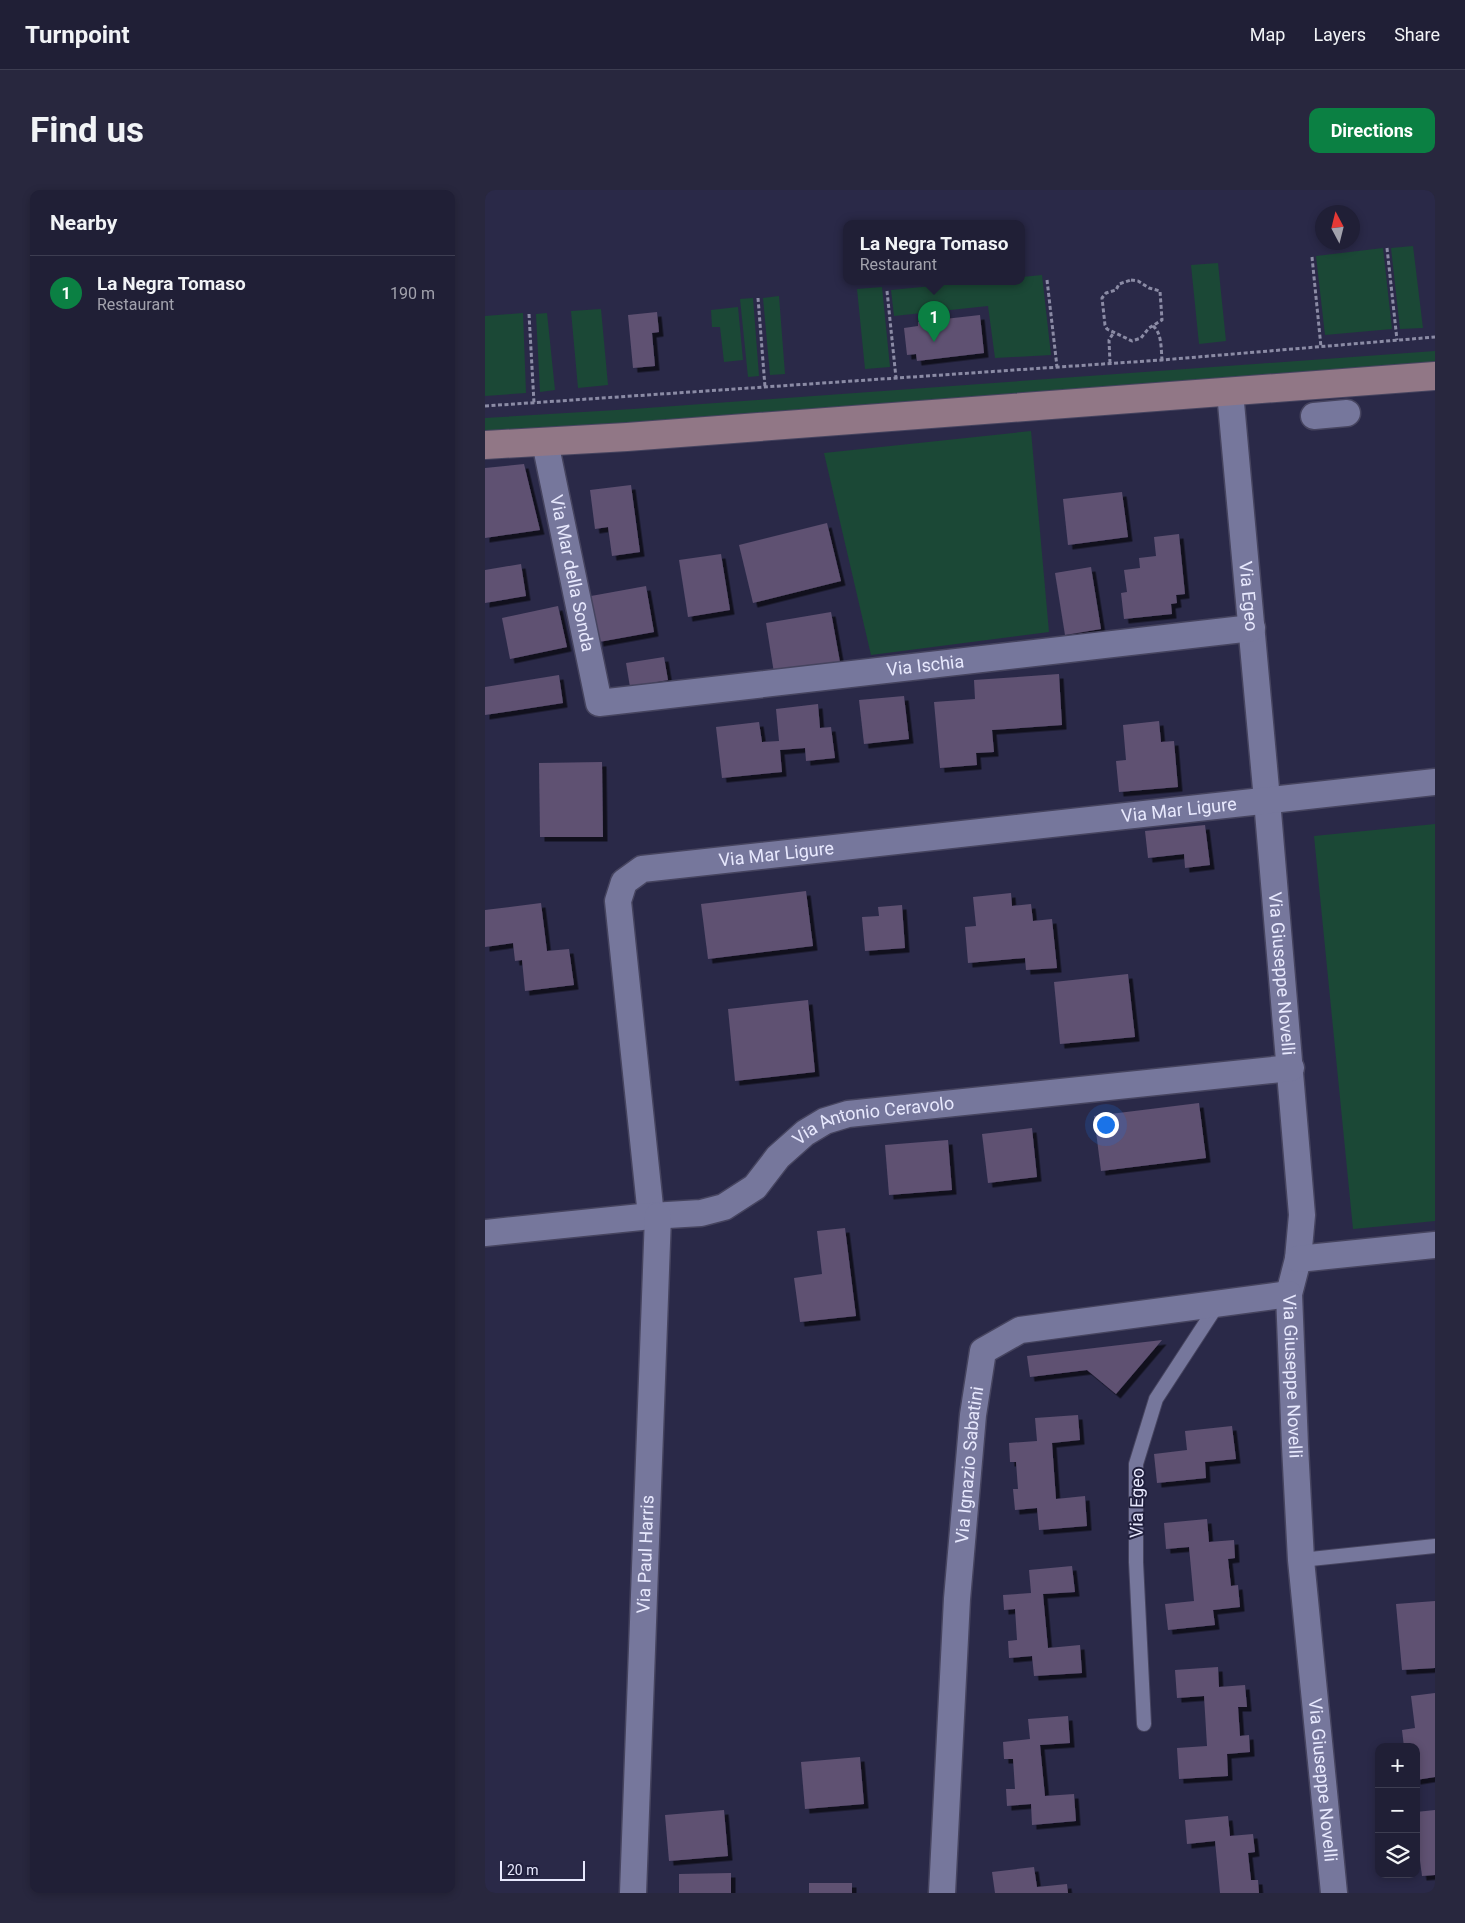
<!DOCTYPE html>
<html lang="en">
<head>
<meta charset="utf-8">
<style>
  body { margin:0; font-family:Roboto,sans-serif; background:#28273e; color:#f1f3f6 }
  .controls { position:absolute; right:15px; bottom:15px; display:grid; overflow:hidden; border-radius:10px; box-shadow:0 2px 8px #0003 }
  .controls button { width:45px; height:45px; display:grid; place-items:center; padding:0; border:0; border-bottom:1px solid #3d3d51; background:#201f36; color:#f1f3f6; font:25px sans-serif }
  .compass { position:absolute; left:830px; top:15px; width:45px; height:45px; border-radius:50%; background:#201f36; box-shadow:0 2px 8px #0003; rotate:353deg }
  .scale { position:absolute; left:15px; bottom:12px; width:85px; box-sizing:border-box; padding-left:5px; border:2px solid #e7e8fd; border-top:0; font-size:14px; line-height:18px; white-space:nowrap; color:#e7e8fd; -webkit-text-stroke:4px #201f3d; paint-order:stroke }
  .you { position:absolute; left:620px; top:934px; width:18px; height:18px; margin:-12px; border:4px solid #fff; border-radius:50%; background:#1a73e8; box-shadow:0 0 0 8px #1a73e833 }
  .badge { display:grid; place-items:center; width:32px; height:32px; border-radius:50%; background:#0b8043; color:#fff; font-size:16px; font-weight:700 }
  .pin { position:absolute; translate:-50% -41px; filter:drop-shadow(0 1px 2px #0008) }
  .pin::after { content:''; position:absolute; top:26px; width:18px; height:15px; background:inherit; clip-path:polygon(0 0,100% 0,50% 100%) }
  .popup { position:absolute; left:358px; top:30px; width:182px; height:65px; box-sizing:border-box; display:grid; place-content:center; border-radius:10px; background:#201f36; filter:drop-shadow(0 1px 4px #0005); font-size:16px; white-space:nowrap; color:#a2a2ad }
  .popup b { font-size:19px; color:#f1f3f6 }
  .popup::after { content:''; position:absolute; left:50%; top:100%; margin-left:-10px; border:10px solid transparent; border-top-color:#201f36 }
  .list { margin:0; padding:0; list-style:none }
  h2 { display:flex; justify-content:space-between; align-items:center; height:65px; margin:0; padding:0 20px; font-size:21px }
  h2 small { font-size:16px; font-weight:400; color:#a2a2ad }
  .list li { display:grid; grid-template-columns:32px 1fr auto; gap:15px; align-items:center; box-sizing:border-box; height:75px; padding:0 20px; border-top:1px solid #3d3d51 }
  .list b { display:block; font-size:19px; white-space:nowrap }
  .list p { margin:0; font-size:16px; white-space:nowrap; color:#a2a2ad }
  .list em { font-size:16px; font-style:normal; color:#a2a2ad }
  .icon { flex:none; width:28px; height:28px; fill:none; stroke:currentColor; stroke-width:2; stroke-linecap:round; stroke-linejoin:round }
  .map { position:relative; flex:none; width:950px; height:1703px; overflow:hidden; border-radius:10px }
  header { display:flex; align-items:center; gap:30px; box-sizing:border-box; height:70px; padding:0 25px; background:#201f36; border-bottom:1px solid #3d3d51 }
  header strong { font-size:24px }
  nav { display:flex; gap:28px; margin-inline-start:auto; font-size:18px }
  .intro { display:flex; align-items:center; justify-content:space-between; box-sizing:border-box; height:120px; padding:0 30px }
  h1 { margin:0; font-size:35px }
  .button { padding:12px 22px; border-radius:10px; background:#0b8043; color:#fff; font-size:18px; font-weight:700 }
  main { display:flex; gap:30px; padding:0 30px }
  aside { flex:1; background:#201f36; border-radius:10px; box-shadow:0 2px 8px #0003 }
  .map>svg:first-child { display:block }
</style>
</head>
<body>
<header>
<strong>Turnpoint</strong>
<nav><a>Map</a><a>Layers</a><a>Share</a></nav>
</header>
<div class="intro"><h1>Find us</h1><a class="button">Directions</a></div>
<main>
<aside>
<h2>Nearby<small></small></h2>
<ul class="list">
<li><span class="badge">1</span><div><b>La Negra Tomaso</b><p>Restaurant</p></div><em>190 m</em></li>
</ul>
</aside>
<div class="map">
<svg width="950" height="1703" viewBox="0 0 950 1703">
  <defs>
    <filter id="shadow"><feDropShadow dx="4.5" dy="4.5" stdDeviation="0" flood-color="#0009"/></filter>
  </defs>
  <rect width="100%" height="100%" fill="#2a2948"/>
  <g fill="#1b4836">
    <path d="M928 56 938 138 915 139 906 58Z"/>
    <path d="M898 58 907 139 840 145 831 66Z"/>
    <path d="M733 73 741 151 714 154 706 75Z"/>
    <path d="M557 85 566 165 510 168 503 116 409 126 406 100 498 91H536L537 87Z"/>
    <path d="M397 97 405 177 380 179 372 99Z"/>
    <path d="M294 106 300 184 285 185 278 108Z"/>
    <path d="M268 108 274 186 263 187 255 109Z"/>
    <path d="M253 117 258 170 239 172 235 137H227L226 120Z"/>
    <path d="M116 119 123 195 93 198 86 121Z"/>
    <path d="M38 123 41 203 0 206V126Z"/>
    <path d="M62 123 70 200 55 202 51 124Z"/>
    <path d="M950 161V175L442 214 0 242V228L148 219Z"/>
    <path d="M546 241 564 442 386 465 339 263Z"/>
    <path d="M950 634V1031L868 1039 829 646Z"/>
  </g>
  <g fill="#5f5172" filter="url(#shadow)">
    <path d="M172 122 174 142 167 143 170 176 148 178 143 125Z"/>
    <path d="M495 125 499 163 432 171 431 164 422 165 419 138 433 136V132Z"/>
    <path d="M39 274 55 340 0 348V278Z"/>
    <path d="M146 295 155 362 127 366 123 337 110 339 105 300Z"/>
    <path d="M637 302 643 347 583 355 578 309Z"/>
    <path d="M342 333 356 391 268 413 254 355Z"/>
    <path d="M694 344 700 404 691 405 692 413 686 414 687 424 639 429 636 403 642 402 639 380 655 378 654 368 671 366 669 347Z"/>
    <path d="M236 364 245 420 203 427 194 370Z"/>
    <path d="M36 374 41 406 0 413V380Z"/>
    <path d="M606 377 616 439 580 445 570 383Z"/>
    <path d="M161 396 169 442 114 452 106 406Z"/>
    <path d="M73 416 82 457 25 469 17 428Z"/>
    <path d="M346 422 355 472 289 483 281 433Z"/>
    <path d="M179 467 183 490 145 497 141 473Z"/>
    <path d="M574 484 577 535 507 540 509 562 491 563 492 575 455 578 449 512 490 509 489 490Z"/>
    <path d="M74 485 78 513 0 525V497Z"/>
    <path d="M419 506 424 549 379 554 374 510Z"/>
    <path d="M333 514 335 538 346 537 350 568 321 571 320 558 295 560 297 582 237 588 231 537 274 532 277 552 294 551 291 519Z"/>
    <path d="M674 531 676 552 689 551 693 597 634 602 631 571 641 570 638 535Z"/>
    <path d="M117 572 118 647H55L54 573Z"/>
    <path d="M720 635 725 675 700 678 699 664 663 668 660 641Z"/>
    <path d="M321 701 328 756 223 769 216 714Z"/>
    <path d="M526 703 527 716 546 714 548 731 567 729 572 778 541 780 540 768 483 773 480 737 491 736 488 707Z"/>
    <path d="M56 713 62 761 84 759 89 795 40 801 37 770 30 771 28 753 0 757V720Z"/>
    <path d="M417 715 420 758 380 761 377 727 394 726 393 717Z"/>
    <path d="M643 784 650 847 575 854 569 792Z"/>
    <path d="M323 810 330 882 250 891 243 819Z"/>
    <path d="M714 913 721 968 616 981 609 926Z"/>
    <path d="M547 938 552 987 503 993 497 944Z"/>
    <path d="M463 950 467 1000 404 1005 400 955Z"/>
    <path d="M360 1038 371 1126 315 1132 309 1088 337 1084 332 1041Z"/>
    <path d="M677 1150 631 1204 602 1180 545 1187 542 1166Z"/>
    <path d="M593 1225 595 1250 567 1253 571 1309 600 1306 602 1336 554 1340 552 1318 530 1320 528 1299H533L531 1272H525L524 1253 552 1251 550 1228Z"/>
    <path d="M747 1236 751 1269 720 1272 721 1288 672 1293 669 1264 702 1260 700 1241Z"/>
    <path d="M722 1329 724 1352 749 1350 750 1368 743 1369 746 1396 753 1395 755 1417 728 1420 730 1435 683 1440 680 1414 709 1411 704 1357 681 1359 679 1333Z"/>
    <path d="M587 1376 590 1402 558 1404 563 1458 595 1455 597 1483 549 1486 547 1466 524 1468 523 1451 532 1450 530 1419 519 1420 518 1405 546 1403 544 1380Z"/>
    <path d="M950 1411V1478L917 1480 911 1414Z"/>
    <path d="M733 1477 734 1497 760 1495 762 1517H753L755 1546 764 1545 765 1562 742 1564 743 1586 694 1589 692 1558 722 1556 719 1506 692 1508 690 1480Z"/>
    <path d="M950 1503V1587L931 1590V1557H919L917 1540 930 1538 926 1506Z"/>
    <path d="M583 1526 585 1553 555 1555 560 1606 589 1604 591 1631 547 1635 546 1614 522 1616 521 1599H530L528 1569H519L518 1552 545 1549 543 1529Z"/>
    <path d="M375 1567 379 1614 320 1619 316 1572Z"/>
    <path d="M239 1620 243 1666 184 1671 180 1625Z"/>
    <path d="M950 1620V1685L937 1686 931 1640V1622Z"/>
    <path d="M743 1626 745 1646 768 1644 770 1662 763 1663 766 1690H773L774 1703H735L730 1651 702 1654 700 1630Z"/>
    <path d="M549 1677 552 1697 582 1694 583 1703H510L507 1682Z"/>
    <path d="M246 1683V1703H194V1684Z"/>
    <rect x="324" y="1693" width="43" height="10"/>
  </g>
  <g fill="none" stroke-linecap="round" stroke-linejoin="round">
    <g stroke="#46445f" stroke-width="16">
      <g id="lane">
        <path d="M816 1370 950 1356"/>
        <path d="M659 1534 651 1372V1274L671 1209 733 1114"/>
      </g>
    </g>
    <g stroke="#46445f" stroke-width="29">
      <g id="street">
        <path id="s1" d="M745 202 782 610 817 1025 813 1069 804 1104 810 1256 816 1370 849 1703"/>
        <path d="M829 226 862 223"/>
        <path id="s2" d="M60 252 114 513 767 438"/>
        <path id="s3" d="M166 1026 133 711 139 692 157 679 950 592"/>
        <path id="s4" d="M0 1043 166 1026 216 1023 239 1017 270 997 293 967 320 943 340 931 363 924 806 878"/>
        <path d="M813 1069 950 1055"/>
        <path id="s5" d="M148 1703 173 1026"/>
        <path id="s6" d="M457 1703 472 1409 488 1225 498 1161 535 1140 804 1104"/>
      </g>
    </g>
    <g stroke="#46445f" stroke-width="30">
      <path id="secondary" d="M0 255 142 247 950 186"/>
    </g>
    <g stroke="#8b8ba5" stroke-width="3" stroke-dasharray="4 2.5" stroke-linecap="butt">
      <path d="M902 58 912 150"/>
      <path d="M827 67 836 157"/>
      <path d="M562 90 572 177"/>
      <path d="M646 90 653 91 664 98 675 101 677 130 664 138 656 148 647 151 622 139 620 135 617 108 621 103 631 100 634 94Z"/>
      <path d="M402 101 411 188"/>
      <path d="M273 108 280 197"/>
      <path d="M44 124 49 213"/>
      <path d="M668 136C677 143 676 159 677 170"/>
      <path d="M625 173 624 150 629 142"/>
      <path d="M0 216 677 170 950 147"/>
    </g>
    <use href="#lane" stroke="#76779c" stroke-width="14"/>
    <use href="#street" stroke="#76779c" stroke-width="26"/>
    <use href="#secondary" stroke="#917786" stroke-width="28"/>
  </g>
  <g text-anchor="middle" stroke-width="4" stroke-linejoin="round" paint-order="stroke">
    <g font-size="18" fill="#e7e8fd" stroke="#201f3d">
      <text dy="6" stroke="none"><textPath href="#s2" startOffset="134">Via Mar della Sonda</textPath></text>
      <text dy="6" stroke="none"><textPath href="#s1" startOffset="205">Via Egeo</textPath></text>
      <text dy="6" stroke="none"><textPath href="#s2" startOffset="595">Via Ischia</textPath></text>
      <text dy="6" stroke="none"><textPath href="#s3" startOffset="899">Via Mar Ligure</textPath></text>
      <text dy="6" stroke="none"><textPath href="#s3" startOffset="494">Via Mar Ligure</textPath></text>
      <text dy="6" stroke="none"><textPath href="#s1" startOffset="584">Via Giuseppe Novelli</textPath></text>
      <text dy="6" stroke="none"><textPath href="#s4" startOffset="422">Via Antonio Ceravolo</textPath></text>
      <text dy="6" stroke="none"><textPath href="#s1" startOffset="989">Via Giuseppe Novelli</textPath></text>
      <text dy="6" stroke="none"><textPath href="#s6" startOffset="429">Via Ignazio Sabatini</textPath></text>
      <text transform="translate(652 1313) rotate(-89)" y="6">Via Egeo</text>
      <text dy="6" stroke="none"><textPath href="#s5" startOffset="339">Via Paul Harris</textPath></text>
      <text dy="6" stroke="none"><textPath href="#s1" startOffset="1394">Via Giuseppe Novelli</textPath></text>
    </g>
  </g>
</svg>
<div class="controls">
<button>+</button>
<button>−</button>
<button><svg class="icon" aria-label="layers" viewBox="0 0 24 24"><path d="M12 4l9 5-9 5-9-5zM3 14l9 5 9-5"/></svg></button>
</div>
<svg class="compass" viewBox="-18 -18 36 36"><path d="M0-13l5 13h-10z" fill="#e53935"/><path d="M0 13l5-13h-10z" fill="#a2a2ad"/></svg>
<div class="scale">20 m</div>
<div class="you"></div>
<div class="pin badge" style="left:449px;top:152px">1</div>
<div class="popup"><b>La Negra Tomaso</b>Restaurant</div>
</div>
</main>
</body>
</html>
